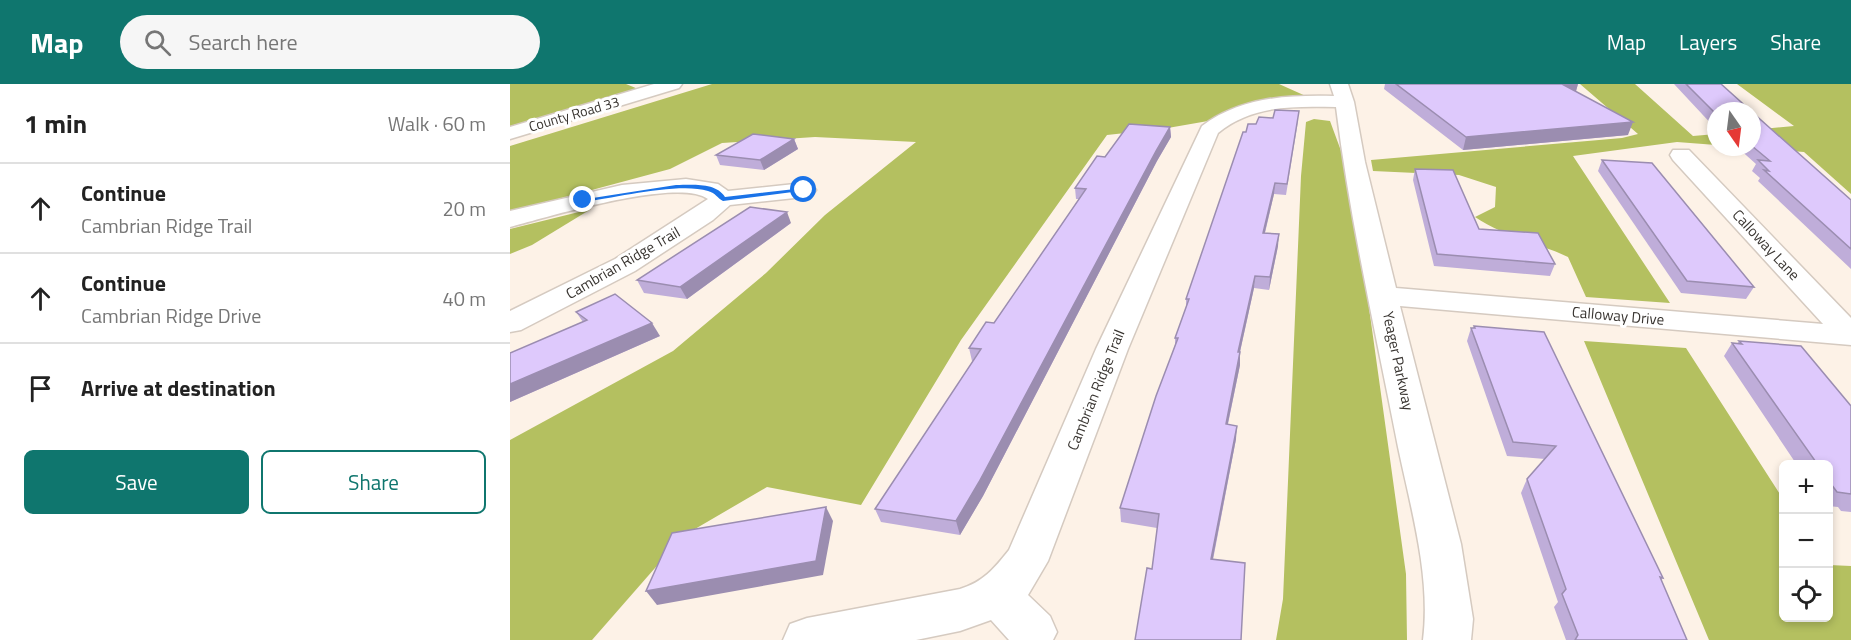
<!DOCTYPE html>
<html lang="en">
<head>
<meta charset="utf-8">
<style>
  body { margin:0; font-family:"Titillium Web",sans-serif; background:#f6f6f6; color:#222 }
  .controls { position:absolute; right:18px; bottom:18px; display:grid; overflow:hidden; border-radius:9px; box-shadow:0 3px 9px #0003 }
  .controls button { width:54px; height:54px; display:grid; place-items:center; padding:0; border:0; border-bottom:2px solid #e0e0e0; background:#fff; color:#222; font:30px sans-serif }
  .compass { position:absolute; left:1197px; top:18px; width:54px; height:54px; border-radius:50%; background:#fff; box-shadow:0 3px 9px #0003; rotate:166deg }
  .stop { position:absolute; width:18px; height:18px; margin:-14px; border:4px solid #1a73e8; border-radius:50%; background:#fff }
  .stop.end { background:#1a73e8; border-color:#fff; box-shadow:0 2px 6px #0008 }
  .list { margin:0; padding:0; list-style:none }
  h2 { display:flex; justify-content:space-between; align-items:center; height:78px; margin:0; padding:0 24px; font-size:26px }
  h2 small { font-size:20px; font-weight:400; color:#767676 }
  .list li { display:grid; grid-template-columns:39px 1fr auto; gap:18px; align-items:center; box-sizing:border-box; height:90px; padding:0 24px; border-top:2px solid #e0e0e0 }
  .list b { display:block; font-size:22px; white-space:nowrap }
  .list p { margin:0; font-size:20px; white-space:nowrap; color:#767676 }
  .list em { font-size:20px; font-style:normal; color:#767676 }
  .actions { display:flex; gap:12px; padding:18px 24px }
  .actions a { flex:1; padding:14px 0; border:2px solid #0f766e; border-radius:9px; text-align:center; font-size:21px; color:#0f766e }
  .actions .main { background:#0f766e; color:#fff }
  .icon { flex:none; width:33px; height:33px; fill:none; stroke:currentColor; stroke-width:2; stroke-linecap:round; stroke-linejoin:round }
  .map { position:relative; flex:none; width:1341px; height:556px; overflow:hidden }
  header { display:flex; align-items:center; gap:36px; box-sizing:border-box; height:84px; padding:0 30px; background:#0f766e; color:#fff }
  header strong { font-size:28px }
  nav { display:flex; gap:33px; margin-inline-start:auto; font-size:21px }
  .search { width:420px; height:54px; background:#f6f6f6; display:flex; align-items:center; gap:15px; box-sizing:border-box; padding:0 21px; border-radius:33px; color:#767676; font-size:22px }
  main { display:flex }
  aside { flex:1; background:#fff }
  .map>svg:first-child { display:block }
</style>
</head>
<body>
<header>
<strong>Map</strong>
<div class="search"><svg class="icon" aria-label="search" viewBox="0 0 24 24"><circle cx="10" cy="10" r="6"/><path d="M15 15l6 6"/></svg>Search here</div>
<nav><a>Map</a><a>Layers</a><a>Share</a></nav>
</header>
<main>
<aside>
<h2>1 min<small>Walk · 60 m</small></h2>
<ul class="list">
<li><svg class="icon" aria-label="ahead" viewBox="0 0 24 24"><path d="M12 20V5M6 11l6-6 6 6"/></svg><div><b>Continue</b><p>Cambrian Ridge Trail</p></div><em>20 m</em></li>
<li><svg class="icon" aria-label="ahead" viewBox="0 0 24 24"><path d="M12 20V5M6 11l6-6 6 6"/></svg><div><b>Continue</b><p>Cambrian Ridge Drive</p></div><em>40 m</em></li>
<li><svg class="icon" aria-label="arrive" viewBox="0 0 24 24"><path d="M6 21V4h12l-3 4 3 4H6"/></svg><div><b>Arrive at destination</b></div></li>
</ul>
<div class="actions"><a class="main">Save</a><a>Share</a></div>
</aside>
<div class="map">
<svg width="1341" height="556" viewBox="0 0 1341 556">
  <rect width="100%" height="100%" fill="#fdf2e7"/>
  <g fill="#b4c060">
    <path d="M0 0H116L133 7 0 42Z"/>
    <path d="M202 0H769L798 13 750 19 718 27 698 37 652 45 597 51 451 256 351 421 257 403 173 452 82 556H0V356L163 267 256 189 315 131 406 58 305 53 212 59 160 85 0 128V62Z"/>
    <path d="M1070 0H1125L1183 52 1206 50V61L1167 58 1063 72 1160 219 1076 213 1058 173C1028 159 993 152 965 133L985 123 986 103 949 91 863 87 861 76 1112 54 1128 50Z"/>
    <path d="M1227 0H1341V110L1294 68 1232 63H1242V46L1284 42Z"/>
    <path d="M804 35 820 37 841 94 896 490 897 556H766L773 515 791 92 796 38Z"/>
    <path d="M81 125 22 161 0 170V145Z"/>
    <path d="M1074 257 1176 264 1273 415 1274 534H1318L1319 481 1341 482V556H1199Z"/>
  </g>
  <g fill="none" stroke-linecap="round" stroke-linejoin="round">
    <g stroke="#d5cac0" stroke-width="3">
      <g id="minor">
        <path d="M820 0H838L844 18 855 78 886 204 1313 240 1163 76 1160 71 1163 66H1179L1341 234V261L890 222 951 460 963 535 961 556H913C921 493 901 425 888 363 866 250 840 137 826 23 784 22 742 21 708 49L618 265 538 477 518 511 540 532 547 548 543 556H499L481 536 450 547 406 556H273L280 540 297 534 450 505C473 498 484 485 499 466L586 265 692 42C731 13 777 11 824 12Z"/>
        <path d="M176 95 208 100 218 107 294 99 302 101 306 106 302 111 294 113 220 121 203 136 125 187 11 246 0 248V227L105 175 198 115C168 93 38 133 0 143V127L112 101Z"/>
      </g>
    </g>
    <g stroke="#d5cac0" stroke-width="3">
      <path id="tertiary" d="M144 0H172L169 4 0 55V43Z"/>
    </g>
    <use href="#minor" fill="#fff" fill-rule="evenodd"/>
    <use href="#tertiary" fill="#fff" fill-rule="evenodd"/>
  </g>
  <g fill="#bfadd9">
    <path d="M875 0H1068L1066 7H1065L1118 51 953 66 874 5Z"/>
    <path d="M1164 0H1211L1206 27V45Z"/>
    <path d="M1242 28 1341 116V185L1248 97 1250 94 1242 87 1246 80 1227 63H1242Z"/>
    <path d="M788 37 776 111 764 110 755 149 768 162 759 206 744 204 730 268V281L718 340 726 355 703 476 642 485 647 444 611 438 610 424 665 261V254L676 225V215L736 48 746 40Z"/>
    <path d="M660 43 661 53 647 77 473 412 450 451 371 438 365 425 463 277H462L459 264 484 239 569 115H566L565 104 595 73Z"/>
    <path d="M284 55 288 65 254 86 210 81 206 71Z"/>
    <path d="M1092 76 1244 203 1236 215 1171 209 1088 87Z"/>
    <path d="M905 85 969 145 1045 180 1040 192 924 182 903 96Z"/>
    <path d="M281 139 177 215 134 209 127 196Z"/>
    <path d="M66 228 150 252 0 318V269L73 238Z"/>
    <path d="M964 242 1153 494 1151 497 1177 556H1056L1044 523 1048 518 1011 409 1017 395 1035 375 997 372 957 257 961 244H963Z"/>
    <path d="M1229 257 1341 322V428L1331 427 1328 423 1318 422V381H1287L1214 272 1222 259 1227 260Z"/>
  </g>
  <g fill="#9b8db0">
    <path d="M1044 0H1068L1066 7 1042 9Z"/>
    <path d="M1123 38 1118 51 953 66 956 53Z"/>
    <path d="M660 43 661 53 647 77 473 412 450 451 446 437 646 67Z"/>
    <path d="M284 55 288 65 254 86 250 76Z"/>
    <path d="M765 99 764 110 752 160 753 149Z"/>
    <path d="M277 128 281 139 177 215 170 203Z"/>
    <path d="M769 150 768 162 759 206 760 193Z"/>
    <path d="M745 192 744 204 727 281 728 268Z"/>
    <path d="M142 239 150 252 0 318V300Z"/>
    <path d="M730 268V281L715 353 716 340Z"/>
    <path d="M727 342 726 355 700 489 701 475Z"/>
    <path d="M316 423 323 437 313 491 147 521 136 507Z"/>
  </g>
  <g fill="#dec9fc" stroke="#9b8db0" stroke-width="1.5">
    <path d="M886 0H1052L1123 38 956 53Z"/>
    <path d="M1176 0H1211L1241 27H1206V30Z"/>
    <path d="M765 26 789 27 777 100 765 99 753 149 769 150 760 193 745 192 728 268H730L716 340 727 342 701 475 735 479 731 556H625L637 484 642 485 649 430 610 424 646 312 668 254H665L679 215H676L733 48H736L738 40H746L749 33 763 34Z"/>
    <path d="M1242 28 1341 116V165L1254 86 1259 87 1248 76 1260 77 1242 62Z"/>
    <path d="M619 40 660 43 646 67 469 398 446 437 365 425 471 265 459 264 476 238 484 239 576 105 565 104 587 72 595 73Z"/>
    <path d="M243 50 284 55 250 76 206 71Z"/>
    <path d="M1092 76 1142 79 1244 203 1177 197Z"/>
    <path d="M905 85 943 86 969 145 1028 149 1045 180 927 170Z"/>
    <path d="M240 123 277 128 170 203 127 196Z"/>
    <path d="M105 210 142 239 0 300V269L77 236 66 228Z"/>
    <path d="M964 242 1034 248 1153 494 1150 493 1177 556H1065L1068 551 1052 510 1056 505 1017 395 1046 362 1003 358 961 244H965Z"/>
    <path d="M1229 257 1291 262 1341 322V410L1327 408 1318 396V381H1308L1222 259 1232 260Z"/>
    <path d="M316 423 306 477 136 507 162 449Z"/>
  </g>
  <path fill="#1a73e8" d="M166 101C181 101 206 98 215 113L294 104 298 106 213 117C207 114 206 109 198 107 169 98 105 114 73 118L70 116Z"/>
  <g text-anchor="middle" stroke-width="6" stroke-linejoin="round" paint-order="stroke">
    <g font-size="14" fill="#393531" stroke="#fff">
      <text transform="translate(64 30) rotate(-16)" y="5">County Road 33</text>
    </g>
    <g font-size="15" fill="#393531" stroke="#fff">
      <text transform="translate(1256 161) rotate(47)" y="5">Calloway Lane</text>
      <text transform="translate(113 179) rotate(-30)" y="5">Cambrian Ridge Trail</text>
      <text transform="translate(1108 232) rotate(5)" y="5">Calloway Drive</text>
      <text transform="translate(888 277) rotate(78)" y="5">Yeager Parkway</text>
      <text transform="translate(586 306) rotate(-68)" y="5">Cambrian Ridge Trail</text>
    </g>
  </g>
</svg>
<div class="controls">
<button>+</button>
<button>−</button>
<button><svg class="icon" aria-label="locate" viewBox="0 0 24 24"><circle cx="12" cy="12" r="6"/><path d="M12 2v4M12 18v4M2 12h4M18 12h4"/></svg></button>
</div>
<svg class="compass" viewBox="-18 -18 36 36"><path d="M0-13l5 13h-10z" fill="#e53935"/><path d="M0 13l5-13h-10z" fill="#767676"/></svg>
<div class="stop" style="left:294px;top:106px"></div>
<div class="stop end" style="left:73px;top:116px"></div>
</div>
</main>
</body>
</html>
